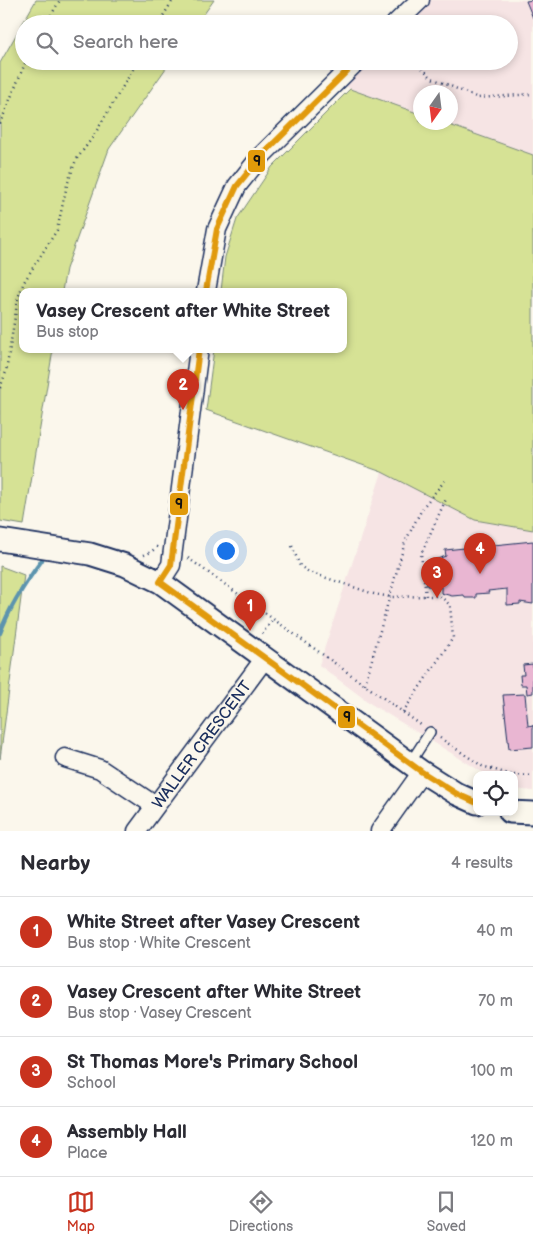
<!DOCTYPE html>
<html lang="en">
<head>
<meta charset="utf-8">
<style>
  body { margin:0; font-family:"Balsamiq Sans",sans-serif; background:#f2f2f3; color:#2b2b33 }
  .controls { position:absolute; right:15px; bottom:15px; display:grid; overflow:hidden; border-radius:10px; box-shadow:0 2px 8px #0003 }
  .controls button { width:45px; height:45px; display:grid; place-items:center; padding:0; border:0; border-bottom:1px solid #e1e1e2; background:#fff; color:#2b2b33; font:25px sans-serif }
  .compass { position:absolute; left:413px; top:85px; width:45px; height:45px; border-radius:50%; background:#fff; box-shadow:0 2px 8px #0003; rotate:194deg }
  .you { position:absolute; left:225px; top:550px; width:18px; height:18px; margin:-12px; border:4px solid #fff; border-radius:50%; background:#1a73e8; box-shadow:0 0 0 8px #1a73e833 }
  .badge { display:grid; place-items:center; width:32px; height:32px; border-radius:50%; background:#c8321e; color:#fff; font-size:16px; font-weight:700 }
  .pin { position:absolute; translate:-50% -41px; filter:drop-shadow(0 1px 2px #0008) }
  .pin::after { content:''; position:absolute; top:26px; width:18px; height:15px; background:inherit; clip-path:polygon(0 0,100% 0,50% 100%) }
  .popup { position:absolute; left:19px; top:288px; width:328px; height:65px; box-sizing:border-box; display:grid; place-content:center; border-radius:10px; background:#fff; filter:drop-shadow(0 1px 4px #0005); font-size:16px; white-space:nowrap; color:#7c7c81 }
  .popup b { font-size:19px; color:#2b2b33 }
  .popup::after { content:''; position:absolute; left:50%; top:100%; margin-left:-10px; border:10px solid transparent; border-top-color:#fff }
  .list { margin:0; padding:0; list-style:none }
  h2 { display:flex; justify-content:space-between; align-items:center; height:65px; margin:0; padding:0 20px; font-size:21px }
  h2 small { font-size:16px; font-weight:400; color:#7c7c81 }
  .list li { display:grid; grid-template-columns:32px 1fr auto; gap:15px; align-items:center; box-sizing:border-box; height:70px; padding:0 20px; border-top:1px solid #e1e1e2 }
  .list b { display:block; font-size:19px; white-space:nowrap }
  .list p { margin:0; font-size:16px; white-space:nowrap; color:#7c7c81 }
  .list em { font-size:16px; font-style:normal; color:#7c7c81 }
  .icon { flex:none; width:28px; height:28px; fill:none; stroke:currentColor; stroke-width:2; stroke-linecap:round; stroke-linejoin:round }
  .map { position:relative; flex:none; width:533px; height:831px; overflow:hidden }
  .search { position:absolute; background:#fff; box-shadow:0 2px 8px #0003; left:15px; right:15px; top:15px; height:55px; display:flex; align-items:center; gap:12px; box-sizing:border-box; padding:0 18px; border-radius:28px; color:#7c7c81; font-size:19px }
  .sheet { height:345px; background:#fff }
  nav { display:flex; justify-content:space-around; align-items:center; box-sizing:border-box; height:70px; border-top:1px solid #e1e1e2; background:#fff; font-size:14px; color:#7c7c81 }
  nav a { display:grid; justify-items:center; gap:2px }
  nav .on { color:#c8321e }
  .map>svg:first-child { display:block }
</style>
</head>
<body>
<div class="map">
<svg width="533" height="831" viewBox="0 0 533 831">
  <rect width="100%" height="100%" fill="#fbf7ec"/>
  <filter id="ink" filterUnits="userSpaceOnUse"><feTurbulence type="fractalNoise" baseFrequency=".02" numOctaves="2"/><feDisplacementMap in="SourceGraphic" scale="10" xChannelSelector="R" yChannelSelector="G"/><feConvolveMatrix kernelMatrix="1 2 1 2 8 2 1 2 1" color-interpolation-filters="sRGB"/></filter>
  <g filter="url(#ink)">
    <g fill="#f6e4e4">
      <path d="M428 0H533V155L444 123 450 122V92H420V114L350 89 345 85 368 61H509V24H404Z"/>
      <path d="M382 472 475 520 533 530V791L514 789V775H487L371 704 319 665Z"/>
    </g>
    <g fill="#d6e295" stroke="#78887a">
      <path d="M36 0H214L197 24H24V61H171L109 149 66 269 62 291H23V349H53L24 525 0 521V63Z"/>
      <path d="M350 89 420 114V122L444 123 533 155V530L475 520 382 472 206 410 214 349H343V291H221L225 257 237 219 272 167Z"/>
      <path d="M0 566 24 575 0 759Z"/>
    </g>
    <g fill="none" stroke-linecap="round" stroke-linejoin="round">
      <path stroke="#5c94ae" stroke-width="4.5" d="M0 633C10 606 25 583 42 560"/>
    </g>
    <g fill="#e9b6d2" stroke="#1b2f5e">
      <path d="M533 0V18L526 1Z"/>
      <path d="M533 541V604L520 602V604L507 605V589L488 591 489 593 476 594V598H465L464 595 452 596 441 593V587L427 586 425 563 446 556 445 550Z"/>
      <path d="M533 664V693L527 694 526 685H521L520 675H524L523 665Z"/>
      <path d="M525 694 528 726 533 725V747L509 749 503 695Z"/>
    </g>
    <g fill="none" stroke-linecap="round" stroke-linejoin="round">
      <g stroke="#1b2f5e" stroke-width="12">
        <path id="service" d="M410 763 430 732"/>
      </g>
      <g stroke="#1b2f5e" stroke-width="21">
        <g id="minor">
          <path d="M395 24 420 0"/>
          <path d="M206 291 217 229 237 186 261 156 357 61"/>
          <path d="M160 582 171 565 199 349"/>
          <path d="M65 758 100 769 154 805"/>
          <path id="s1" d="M137 831 265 658"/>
          <path d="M380 831 422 772"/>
        </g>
      </g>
      <g stroke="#1b2f5e" stroke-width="25">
        <g id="tertiary">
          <path d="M0 540 90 554 125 565 160 582 422 772 457 794 477 803"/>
          <path d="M510 812 533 813"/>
        </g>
      </g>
      <g stroke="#1b2f5e" stroke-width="2.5" stroke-dasharray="1 4" stroke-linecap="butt">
        <path d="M46 24 60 0"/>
        <path d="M158 24 173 0"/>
        <path d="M415 61 432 78 478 98 533 94"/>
        <path d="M0 124 26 61"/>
        <path d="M0 388 6 372 18 298 24 282 57 230 67 185 76 160 93 137 138 61"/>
        <path d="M292 546 300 566 309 572 374 594 391 597 426 596"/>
        <path d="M144 555 151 552 158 546"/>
        <path d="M188 558 421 725"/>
        <path d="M262 634 273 619"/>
        <path d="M365 684 405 542 423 507 447 478"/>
        <path d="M403 712 453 638 450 605 440 596H426L421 554 446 499"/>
        <path d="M440 738 482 766 512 775"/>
        <path d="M514 775 533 776"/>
      </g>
      <use href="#service" stroke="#fbf7ec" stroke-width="9"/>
      <use href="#minor" stroke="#fbf7ec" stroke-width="18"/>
      <use href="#tertiary" stroke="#fbf7ec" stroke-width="21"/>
      <g stroke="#fbf7ec" stroke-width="10">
        <g id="bus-1">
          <path d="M206 291 217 229 237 186 261 156 357 61"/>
          <path d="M199 349 171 565 160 582 422 772 457 794 477 803"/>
        </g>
      </g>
      <use href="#bus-1" stroke="#e19a09" stroke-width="6"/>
    </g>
  </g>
  <g text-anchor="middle" stroke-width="4" stroke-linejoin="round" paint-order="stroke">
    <g font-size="16" fill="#1b2f5e" stroke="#fbf7ec">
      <text dy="6" stroke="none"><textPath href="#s1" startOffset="108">WALLER CRESCENT</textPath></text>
    </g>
  </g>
  <g stroke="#fbf7ec" stroke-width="2">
    <rect x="247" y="149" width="19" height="24" rx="5" fill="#e19a09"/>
    <rect x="169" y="492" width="20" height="24" rx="5" fill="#e19a09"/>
    <rect x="337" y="705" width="19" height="24" rx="5" fill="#e19a09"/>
  </g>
  <g font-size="14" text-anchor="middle" font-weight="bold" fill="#111">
    <text x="257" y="166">9</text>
    <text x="179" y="509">9</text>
    <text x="347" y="722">9</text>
  </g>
</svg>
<div class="controls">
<button><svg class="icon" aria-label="locate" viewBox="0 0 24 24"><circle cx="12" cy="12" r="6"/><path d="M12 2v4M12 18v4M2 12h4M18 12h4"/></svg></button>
</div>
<svg class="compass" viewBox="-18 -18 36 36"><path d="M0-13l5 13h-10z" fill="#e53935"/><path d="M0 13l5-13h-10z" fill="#7c7c81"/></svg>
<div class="you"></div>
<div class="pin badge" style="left:250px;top:631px">1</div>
<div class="pin badge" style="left:183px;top:410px">2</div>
<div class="popup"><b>Vasey Crescent after White Street</b>Bus stop</div>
<div class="pin badge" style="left:437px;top:598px">3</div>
<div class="pin badge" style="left:480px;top:574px">4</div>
<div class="search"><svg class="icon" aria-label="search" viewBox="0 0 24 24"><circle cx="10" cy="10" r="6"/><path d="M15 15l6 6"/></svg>Search here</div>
</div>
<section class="sheet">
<h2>Nearby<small>4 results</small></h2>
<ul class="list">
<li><span class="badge">1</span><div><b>White Street after Vasey Crescent</b><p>Bus stop · White Crescent</p></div><em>40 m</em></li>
<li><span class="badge">2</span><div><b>Vasey Crescent after White Street</b><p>Bus stop · Vasey Crescent</p></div><em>70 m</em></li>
<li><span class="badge">3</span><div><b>St Thomas More's Primary School</b><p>School</p></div><em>100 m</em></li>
<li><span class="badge">4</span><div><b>Assembly Hall</b><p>Place</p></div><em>120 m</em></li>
</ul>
</section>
<nav>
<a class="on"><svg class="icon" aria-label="map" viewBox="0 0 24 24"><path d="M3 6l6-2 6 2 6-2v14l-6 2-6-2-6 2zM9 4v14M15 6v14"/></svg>Map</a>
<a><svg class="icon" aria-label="directions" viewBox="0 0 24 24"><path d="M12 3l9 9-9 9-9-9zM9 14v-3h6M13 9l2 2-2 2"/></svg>Directions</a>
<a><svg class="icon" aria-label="saved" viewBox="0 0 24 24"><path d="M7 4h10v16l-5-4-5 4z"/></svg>Saved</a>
</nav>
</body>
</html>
